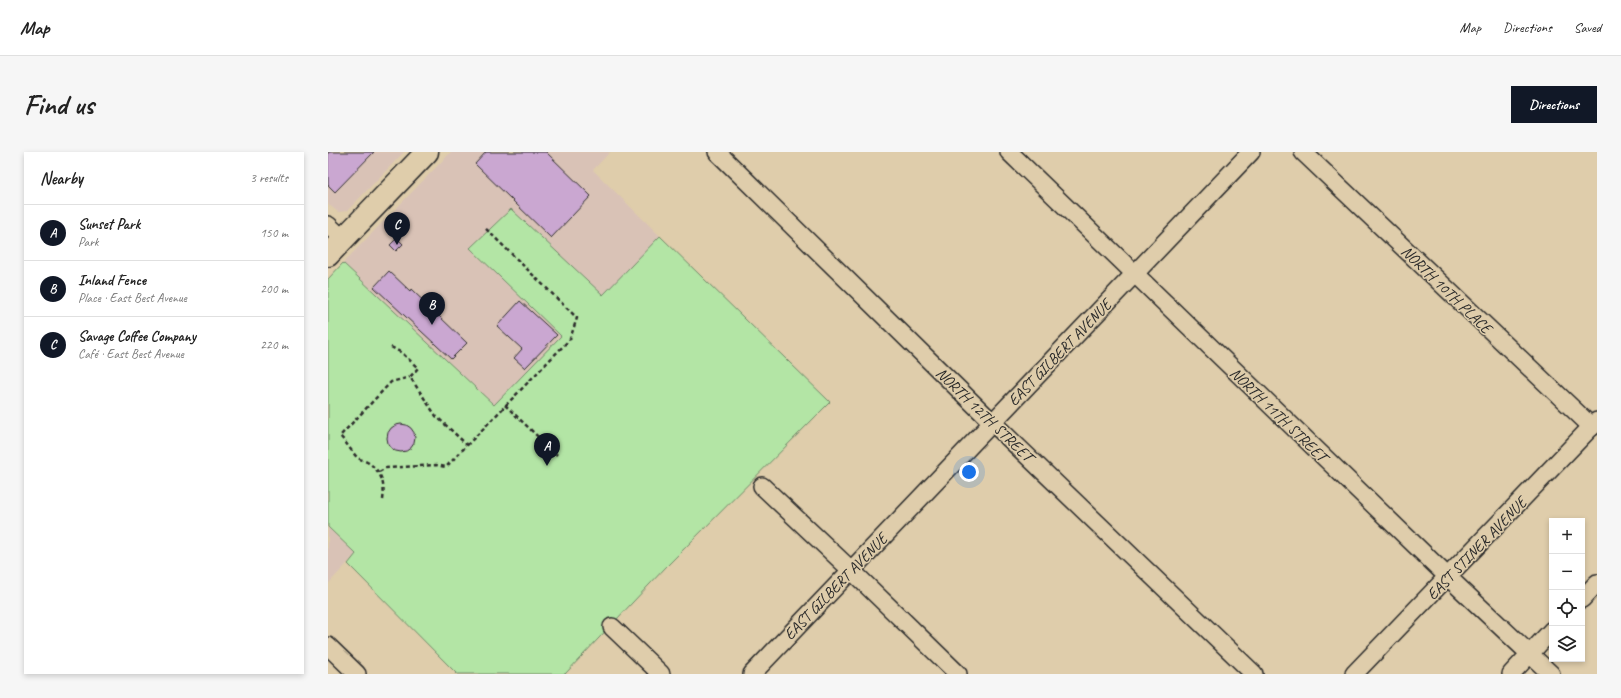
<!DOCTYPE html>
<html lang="en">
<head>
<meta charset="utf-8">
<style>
  body { margin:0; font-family:Caveat,sans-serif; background:#f6f6f6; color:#222 }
  .controls { position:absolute; right:12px; bottom:12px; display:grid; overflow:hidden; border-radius:0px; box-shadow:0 2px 6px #0003 }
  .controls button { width:36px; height:36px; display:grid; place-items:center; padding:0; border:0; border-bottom:1px solid #e0e0e0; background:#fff; color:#222; font:20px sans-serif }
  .you { position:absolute; left:641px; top:320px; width:14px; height:14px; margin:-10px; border:3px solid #fff; border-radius:50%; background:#1a73e8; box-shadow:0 0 0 6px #1a73e833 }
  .badge { display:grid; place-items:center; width:26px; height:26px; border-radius:50%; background:#111827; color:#fff; font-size:13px; font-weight:700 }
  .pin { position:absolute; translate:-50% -33px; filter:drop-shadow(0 1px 2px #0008) }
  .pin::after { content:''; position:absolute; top:21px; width:14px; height:12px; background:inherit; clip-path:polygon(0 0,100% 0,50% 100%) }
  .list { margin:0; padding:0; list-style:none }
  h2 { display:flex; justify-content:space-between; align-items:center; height:52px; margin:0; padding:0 16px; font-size:17px }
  h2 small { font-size:13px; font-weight:400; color:#767676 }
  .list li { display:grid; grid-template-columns:26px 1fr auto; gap:12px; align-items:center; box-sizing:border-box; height:56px; padding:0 16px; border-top:1px solid #e0e0e0 }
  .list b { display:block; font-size:15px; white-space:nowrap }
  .list p { margin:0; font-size:13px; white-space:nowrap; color:#767676 }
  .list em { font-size:13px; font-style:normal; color:#767676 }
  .icon { flex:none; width:22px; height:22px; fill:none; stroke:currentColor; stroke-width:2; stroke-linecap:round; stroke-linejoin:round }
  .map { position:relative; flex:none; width:1269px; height:522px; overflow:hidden; border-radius:0px }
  header { display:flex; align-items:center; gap:24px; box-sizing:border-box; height:56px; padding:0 20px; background:#fff; border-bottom:1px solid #e0e0e0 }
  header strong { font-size:19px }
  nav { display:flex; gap:22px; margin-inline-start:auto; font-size:14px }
  .intro { display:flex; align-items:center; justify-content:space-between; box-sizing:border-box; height:96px; padding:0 24px }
  h1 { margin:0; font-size:28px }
  .button { padding:10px 18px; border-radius:0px; background:#111827; color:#fff; font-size:14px; font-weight:700 }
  main { display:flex; gap:24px; padding:0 24px }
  aside { flex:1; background:#fff; border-radius:0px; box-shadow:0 2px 6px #0003 }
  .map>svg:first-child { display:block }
</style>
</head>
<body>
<header>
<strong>Map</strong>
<nav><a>Map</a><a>Directions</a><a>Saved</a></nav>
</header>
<div class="intro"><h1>Find us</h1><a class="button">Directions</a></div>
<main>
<aside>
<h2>Nearby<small>3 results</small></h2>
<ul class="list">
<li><span class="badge">A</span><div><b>Sunset Park</b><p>Park</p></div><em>150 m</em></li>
<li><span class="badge">B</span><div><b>Inland Fence</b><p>Place · East Best Avenue</p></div><em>200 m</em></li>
<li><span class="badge">C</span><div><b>Savage Coffee Company</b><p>Café · East Best Avenue</p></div><em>220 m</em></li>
</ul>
</aside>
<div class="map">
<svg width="1269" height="522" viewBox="0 0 1269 522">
  <rect width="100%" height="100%" fill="#dfcdab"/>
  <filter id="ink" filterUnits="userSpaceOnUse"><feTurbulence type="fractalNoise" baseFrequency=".025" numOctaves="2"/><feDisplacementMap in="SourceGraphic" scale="8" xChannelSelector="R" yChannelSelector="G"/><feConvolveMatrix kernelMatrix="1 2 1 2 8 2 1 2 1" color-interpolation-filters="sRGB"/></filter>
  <g filter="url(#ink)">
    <g fill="#d9c2b6">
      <path d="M0 0H76L19 59 10 60 0 52Z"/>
      <path d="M123 0H282L265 18 332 84 275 144 183 57 142 96 233 184 166 253 15 111Z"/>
      <path d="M0 375 28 402 0 432Z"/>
    </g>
    <path fill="#b3e5a5" stroke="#6f8868" d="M183 57 275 143 332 84 502 250 338 415 237 522H129L20 412 28 402 0 375V127L15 111 166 253 233 184 142 96Z"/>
    <g fill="#caa7d1" stroke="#2b2b2b">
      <path d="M0 0H46L7 40 0 33Z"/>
      <path d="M158 0H218L263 44 223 86 147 12Z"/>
      <path d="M69 86 75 92 68 99 62 93Z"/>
      <path d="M61 119 82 139 83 137 139 191 123 207 46 135Z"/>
      <path d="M192 149 229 183 197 216 186 206 194 197 169 174Z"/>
      <circle cx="73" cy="286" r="14"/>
    </g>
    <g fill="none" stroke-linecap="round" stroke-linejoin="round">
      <g stroke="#2b2b2b" stroke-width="20">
        <g id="minor">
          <path d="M389 0 664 270 926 522"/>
          <path d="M681 0 1120 425 1223 522"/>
          <path d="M975 0 1264 275"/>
          <path d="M0 73 15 87"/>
          <path d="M434 334 523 418 630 522"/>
          <path d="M1254 447 1269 431"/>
          <path d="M284 475 333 522"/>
          <path d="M0 494 29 522"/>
          <path d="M424 522 923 0"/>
          <path d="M1026 522 1269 269"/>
          <path d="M1183 522 1224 478"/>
        </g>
      </g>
      <g stroke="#2b2b2b" stroke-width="25">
        <path id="secondary" d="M0 103 99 0"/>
      </g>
      <g stroke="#2b2b2b" stroke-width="2.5" stroke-dasharray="4 3" stroke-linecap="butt">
        <path d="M63 195 74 201 90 216 82 225 108 264 139 293"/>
        <path d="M177 253 229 303"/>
        <path d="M51 320 58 316 108 313 118 315 242 187 249 166 156 75"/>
        <path d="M55 348C57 332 54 319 39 310 36 308 33 308 30 306 26 303 17 289 12 284L63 230 82 225"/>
      </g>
      <use href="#minor" stroke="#dfcdab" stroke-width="17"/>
      <use href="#secondary" stroke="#dfcdab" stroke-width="22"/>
    </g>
  </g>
  <g text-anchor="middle" stroke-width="3" stroke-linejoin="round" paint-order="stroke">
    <g font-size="16" fill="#2b2b2b" stroke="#dfcdab">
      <text transform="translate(1119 137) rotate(44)" y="6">NORTH 10TH PLACE</text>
      <text transform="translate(731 200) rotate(-46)" y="6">EAST GILBERT AVENUE</text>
      <text transform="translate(657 262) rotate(44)" y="6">NORTH 12TH STREET</text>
      <text transform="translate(951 262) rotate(44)" y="6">NORTH 11TH STREET</text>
      <text transform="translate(1148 396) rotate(-46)" y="6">EAST STINER AVENUE</text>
      <text transform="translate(507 434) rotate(-46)" y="6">EAST GILBERT AVENUE</text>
    </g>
  </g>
</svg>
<div class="controls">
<button>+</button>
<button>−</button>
<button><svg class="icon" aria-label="locate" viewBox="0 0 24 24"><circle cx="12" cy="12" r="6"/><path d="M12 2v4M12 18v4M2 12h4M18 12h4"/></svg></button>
<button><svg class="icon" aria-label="layers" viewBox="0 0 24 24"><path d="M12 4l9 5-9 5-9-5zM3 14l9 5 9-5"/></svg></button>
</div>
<div class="you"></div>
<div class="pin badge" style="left:219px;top:314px">A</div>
<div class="pin badge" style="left:104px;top:173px">B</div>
<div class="pin badge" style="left:69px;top:93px">C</div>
</div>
</main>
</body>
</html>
